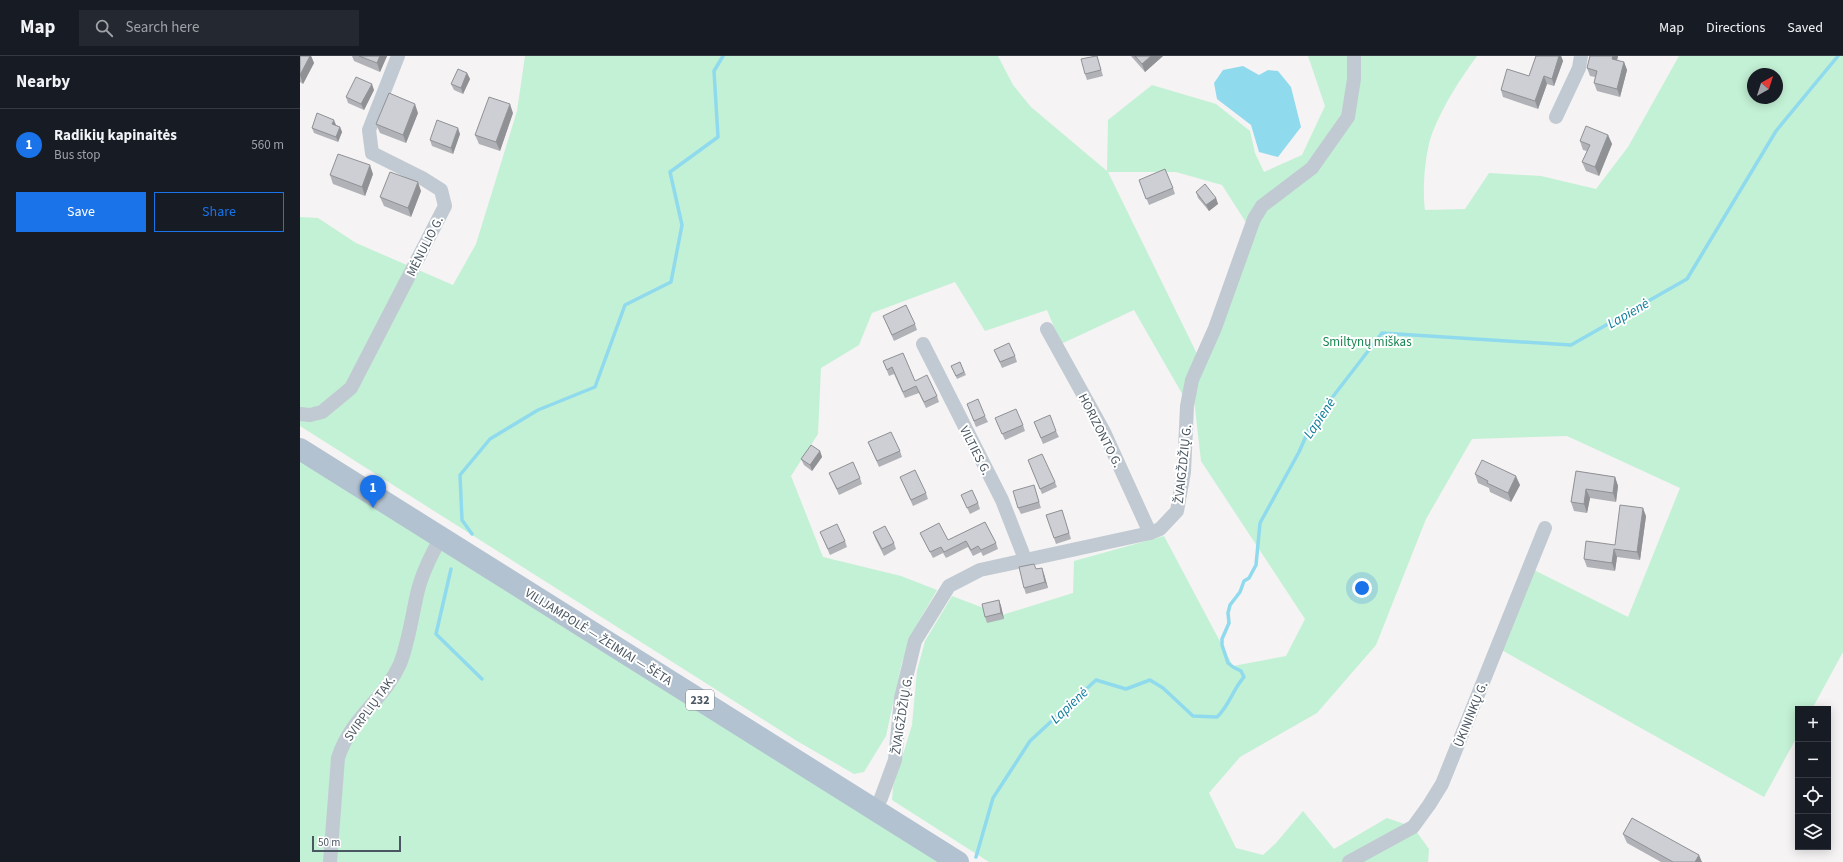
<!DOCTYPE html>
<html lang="en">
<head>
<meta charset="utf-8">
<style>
  body { margin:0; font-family:"Source Sans 3",sans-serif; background:#242831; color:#f1f3f6 }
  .controls { position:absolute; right:12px; bottom:12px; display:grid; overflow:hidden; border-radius:0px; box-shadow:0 2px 10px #0003 }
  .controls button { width:36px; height:36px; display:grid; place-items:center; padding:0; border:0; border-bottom:1px solid #363941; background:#171b24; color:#f1f3f6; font:20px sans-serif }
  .compass { position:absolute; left:1447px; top:12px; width:36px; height:36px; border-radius:50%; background:#171b24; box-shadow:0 2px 10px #0003; rotate:39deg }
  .scale { position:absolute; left:12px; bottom:10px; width:89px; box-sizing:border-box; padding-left:4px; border:2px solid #4a5661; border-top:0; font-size:11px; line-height:14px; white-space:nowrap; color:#4a5661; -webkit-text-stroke:3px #fff; paint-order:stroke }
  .you { position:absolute; left:1062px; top:532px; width:14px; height:14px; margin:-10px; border:3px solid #fff; border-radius:50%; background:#1a73e8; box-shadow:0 0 0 6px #1a73e833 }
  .badge { display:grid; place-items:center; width:26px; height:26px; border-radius:50%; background:#1a73e8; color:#fff; font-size:13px; font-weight:700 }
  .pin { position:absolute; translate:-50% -33px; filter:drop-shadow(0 1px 2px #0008) }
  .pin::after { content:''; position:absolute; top:21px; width:14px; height:12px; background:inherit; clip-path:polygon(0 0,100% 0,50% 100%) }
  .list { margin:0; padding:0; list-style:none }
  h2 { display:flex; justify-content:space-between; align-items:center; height:52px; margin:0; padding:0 16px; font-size:17px }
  h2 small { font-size:13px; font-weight:400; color:#9ea1a6 }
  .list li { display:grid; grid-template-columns:26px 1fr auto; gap:12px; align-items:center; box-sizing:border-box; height:72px; padding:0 16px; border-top:1px solid #363941 }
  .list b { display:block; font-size:15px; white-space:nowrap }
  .list p { margin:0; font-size:13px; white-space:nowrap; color:#9ea1a6 }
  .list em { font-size:13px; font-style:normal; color:#9ea1a6 }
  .actions { display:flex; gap:8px; padding:12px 16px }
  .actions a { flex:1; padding:9px 0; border:1px solid #1a73e8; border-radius:0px; text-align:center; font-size:14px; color:#1a73e8 }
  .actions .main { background:#1a73e8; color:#fff }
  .icon { flex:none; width:22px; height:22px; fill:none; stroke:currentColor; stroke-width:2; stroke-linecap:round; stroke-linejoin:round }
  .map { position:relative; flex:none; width:1543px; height:806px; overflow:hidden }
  header { display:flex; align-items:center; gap:24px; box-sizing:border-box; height:56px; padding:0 20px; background:#171b24; border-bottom:1px solid #363941 }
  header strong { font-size:19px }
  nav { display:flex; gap:22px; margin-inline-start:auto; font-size:14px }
  .search { width:280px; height:36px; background:#242831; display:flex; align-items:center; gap:10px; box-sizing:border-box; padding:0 14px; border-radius:0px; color:#9ea1a6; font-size:15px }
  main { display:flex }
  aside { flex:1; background:#171b24 }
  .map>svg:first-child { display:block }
</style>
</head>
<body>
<header>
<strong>Map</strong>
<div class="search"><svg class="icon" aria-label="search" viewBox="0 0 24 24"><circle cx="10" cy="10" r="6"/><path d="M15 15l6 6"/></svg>Search here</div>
<nav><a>Map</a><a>Directions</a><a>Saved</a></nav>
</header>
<main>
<aside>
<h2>Nearby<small></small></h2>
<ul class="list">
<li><span class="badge">1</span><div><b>Radikių kapinaitės</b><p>Bus stop</p></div><em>560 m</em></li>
</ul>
<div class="actions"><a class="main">Save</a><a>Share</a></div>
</aside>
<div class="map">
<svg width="1543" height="806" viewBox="0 0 1543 806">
  <rect width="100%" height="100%" fill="#f5f3f3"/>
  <g fill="#c3f1d5" fill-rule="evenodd">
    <path d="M225 0H698L713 29 731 51 807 115 808 64 852 29 916 48 950 75 955 97 964 116 1002 99 1025 50 1008 0H1177C1160 23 1144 48 1133 75 1125 95 1122 132 1125 154L1165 153 1189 117 1241 120 1296 133 1328 91 1379 0H1543V596L1512 653H1498V679L1464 741 1198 592 1230 512 1328 561 1380 432 1267 380 1172 383 1126 463 1076 589 1017 657 940 701 909 737 936 792 963 799 976 787 1003 755 1034 793 1087 762 1113 771 1129 793 1128 806H689L592 744 593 731 612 669 617 615 625 585 652 540 702 559 773 537 774 505 864 480 933 610 986 600 1005 563 901 405 893 335 947 168 922 129 876 116H808L898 300 884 341 834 254 761 288 747 254 685 275 655 226 572 257 559 289 521 312 518 378 491 420 523 501 601 520 637 534 619 565 602 606 586 680 564 716 554 718 497 685 0 370V161L18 162 56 187 153 229 176 188 217 55ZM1453 18H1477V42H1453Z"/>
    <path d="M0 403 646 806H0Z"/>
  </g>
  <path fill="#90daee" d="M943 10 959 19 968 14 978 15 991 31 1001 71 978 101 959 96 951 69 917 43 914 27 923 14Z"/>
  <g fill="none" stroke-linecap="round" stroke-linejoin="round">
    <g stroke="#90daee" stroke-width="3.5">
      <path d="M172 478 162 464 160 419 190 383 238 354 295 331 325 249 371 226 382 169 370 116 418 81 414 15 423 0"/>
      <path d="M151 513 136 578 182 623"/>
      <path d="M676 801 693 742 730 685 796 624 826 633 850 624 863 632 893 660 917 661C929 650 933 633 944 621L941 615 933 611 928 607 922 589V583L929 567 928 557 930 549 940 536 944 525 949 522 956 509 960 467 999 396 1011 369 1082 277 1271 289 1387 223 1476 75 1538 0"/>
    </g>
    <g stroke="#c1cad2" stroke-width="14">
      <path d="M1256 61 1279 12 1281 0"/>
      <path d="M747 273 804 376 850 477"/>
      <path d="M623 288 702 444 725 503"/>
      <path d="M0 358 10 359 22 356 51 332 145 150 141 134 122 122 72 97 69 74 98 0"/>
      <path d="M575 754 581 742 595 704 601 642 615 585 649 530 680 514 850 477 860 473 877 455 884 416 887 350 892 324 915 272 954 163 962 150 1012 112 1048 61 1054 23V0"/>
      <path d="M30 806 38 702C51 661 84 644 100 608 109 585 112 559 118 534 123 515 132 498 141 481"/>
      <path d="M1049 806 1113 771 1129 749 1142 728 1245 472"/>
    </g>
    <path stroke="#b3c2d1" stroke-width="22" d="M0 393 658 806"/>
  </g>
  <g fill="#b0b2b7">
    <path d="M0 0H11L14 7 3 28 0 26Z"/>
    <path d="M52 0H87L80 16 54 5Z"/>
    <path d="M797 0 803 20 787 24 785 18Z"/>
    <path d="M831 0H863L845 16Z"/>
    <path d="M1236 0H1261L1263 5 1254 30 1247 28 1238 53 1203 41 1201 34 1229 20Z"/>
    <path d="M1290 0H1318L1317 5 1324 6 1327 14 1320 41 1297 35 1294 27 1295 21 1290 20 1287 12Z"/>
    <path d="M167 17 170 23 163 38 154 34 151 28Z"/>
    <path d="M74 34 64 54 48 47 46 41Z"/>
    <path d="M118 57 106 87 80 77 76 68Z"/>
    <path d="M213 57 200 95 179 88 175 79Z"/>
    <path d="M36 69 40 71 42 76 38 86 14 77 12 72Z"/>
    <path d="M160 78 153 98 132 90 130 84Z"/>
    <path d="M1308 79 1312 88 1299 120 1286 115 1282 106 1287 95 1283 94 1280 85Z"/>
    <path d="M73 118 65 140 33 128 30 119Z"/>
    <path d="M839 124 873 132 875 138 849 149Z"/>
    <path d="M121 135 111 161 84 150 80 141Z"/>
    <path d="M896 136 916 142 918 148 909 155 898 142Z"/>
    <path d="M583 260 615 268 617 274 594 285Z"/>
    <path d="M694 294 715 300 717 306 702 312Z"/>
    <path d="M583 305 615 325 637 340 639 346 626 352 619 337 605 342 594 318 589 320Z"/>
    <path d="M660 306 666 319 657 323 651 310Z"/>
    <path d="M667 348 685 360 688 366 676 371Z"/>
    <path d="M695 362 723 369 725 375 705 384Z"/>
    <path d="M734 366 756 375 759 381 743 388Z"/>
    <path d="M568 386 600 395 602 401 579 411Z"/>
    <path d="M520 395 522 401 512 415 504 409 501 403Z"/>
    <path d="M730 409 755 426 757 431 742 438Z"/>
    <path d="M1276 415 1315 421 1318 430 1316 446 1290 442 1287 457 1274 455 1271 446Z"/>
    <path d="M529 417 560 422 562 428 539 439Z"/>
    <path d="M1175 418 1220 429 1211 446 1190 436 1189 432 1178 427Z"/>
    <path d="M600 421 626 437 628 443 613 450Z"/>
    <path d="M734 429 741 452 721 458 718 452Z"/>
    <path d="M661 439 678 447 680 453 670 458Z"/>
    <path d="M762 454 771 483 756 488 746 459Z"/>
    <path d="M1346 460 1340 504 1317 501 1315 515 1287 511 1284 503 1315 489Z"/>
    <path d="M685 466 696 487 698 493 683 500 681 496 673 500 668 491 646 502 643 497 633 502 623 483 620 477 648 484Z"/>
    <path d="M520 476 545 485 547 491 530 499Z"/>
    <path d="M573 476 594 487 596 493 584 500 575 482Z"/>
    <path d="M736 513 744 518 748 532 726 538 724 532Z"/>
    <path d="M699 544 701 550 704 563 687 567 685 561Z"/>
    <path d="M1323 778 1402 806H1361L1327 787Z"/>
  </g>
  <g fill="#909195">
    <path d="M10 0H11L14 7 3 28 0 19Z"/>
    <path d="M80 0H87L80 16 77 7Z"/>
    <path d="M851 0H863L845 16 842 8Z"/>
    <path d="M1259 0H1261L1263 5 1254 30 1252 23Z"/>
    <path d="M1313 0H1318L1315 11 1312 3Z"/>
    <path d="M1324 6 1327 14 1320 41 1317 33Z"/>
    <path d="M167 17 170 23 163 38 161 32Z"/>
    <path d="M1244 20 1247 28 1238 53 1235 45Z"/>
    <path d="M72 28 74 34 64 54 61 48Z"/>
    <path d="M115 48 118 57 106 87 103 79Z"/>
    <path d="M210 48 213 57 200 95 196 86Z"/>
    <path d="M34 64 36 69 34 73 32 68Z"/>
    <path d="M40 71 42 76 38 86 36 81Z"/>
    <path d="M158 72 160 78 153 98 151 92Z"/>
    <path d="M1308 79 1312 88 1299 120 1295 111Z"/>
    <path d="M70 109 73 118 65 140 62 131Z"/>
    <path d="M118 126 121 135 111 161 108 152Z"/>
    <path d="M916 142 918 148 909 155 906 149Z"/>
    <path d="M520 395 522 401 512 415 510 409Z"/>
    <path d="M1216 420 1220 429 1211 446 1208 437Z"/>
    <path d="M1315 421 1318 430 1316 446 1313 437Z"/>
    <path d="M1286 433 1290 442 1287 457 1284 448Z"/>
    <path d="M1343 452 1346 460 1340 504 1337 496Z"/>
    <path d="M1314 493 1317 501 1315 515 1312 507Z"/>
    <path d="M742 512 744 518 748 532 745 526Z"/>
    <path d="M699 544 701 550 704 563 701 557Z"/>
    <path d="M1399 799 1402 806H1395Z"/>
  </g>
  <g fill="#cdcfd5" stroke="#909195">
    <path d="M0 0H10L0 19Z"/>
    <path d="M59 0H80L77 7Z"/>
    <path d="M796 0H797L801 14 785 18 781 3Z"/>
    <path d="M835 0H851L842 8Z"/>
    <path d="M1236 0H1259L1252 23 1244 20 1235 45 1201 34 1207 13 1229 20Z"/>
    <path d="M1290 0H1313L1312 3 1324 6 1317 33 1294 27 1297 15 1287 12Z"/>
    <path d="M158 13 167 17 161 32 151 28Z"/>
    <path d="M56 21 72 28 61 48 46 41Z"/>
    <path d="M89 37 115 48 103 79 76 68Z"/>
    <path d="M189 41 210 48 196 86 175 79Z"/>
    <path d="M17 57 34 64 32 68 40 71 36 81 12 72Z"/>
    <path d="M137 64 158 72 151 92 130 84Z"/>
    <path d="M1286 70 1308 79 1295 111 1282 106 1290 89 1280 85Z"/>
    <path d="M38 98 70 109 62 131 30 119Z"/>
    <path d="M865 113 873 132 846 143 839 124Z"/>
    <path d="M90 116 118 126 108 152 80 141Z"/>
    <path d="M905 128 916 142 906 149 896 136Z"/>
    <path d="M606 249 615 268 592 279 583 260Z"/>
    <path d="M709 287 715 300 700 306 694 294Z"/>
    <path d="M603 297 615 325 627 319 637 340 624 346 616 330 603 336 592 311 587 314 583 305Z"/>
    <path d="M660 306 664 316 656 320 651 310Z"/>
    <path d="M678 343 685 360 674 365 667 348Z"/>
    <path d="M716 353 723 369 702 378 695 362Z"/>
    <path d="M750 359 756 375 741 382 734 366Z"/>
    <path d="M591 376 600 395 577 405 568 386Z"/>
    <path d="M511 389 520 395 510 409 501 403Z"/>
    <path d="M742 398 755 426 740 433 728 404Z"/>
    <path d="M1182 404 1216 420 1208 437 1187 427 1188 425 1175 418Z"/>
    <path d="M553 406 560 422 537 433 529 417Z"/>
    <path d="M615 414 626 437 611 444 600 421Z"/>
    <path d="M1276 415 1315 421 1313 437 1286 433 1284 448 1271 446Z"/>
    <path d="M734 429 739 446 718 452 713 435Z"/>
    <path d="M672 434 678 447 667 452 661 439Z"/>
    <path d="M1320 449 1343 452 1337 496 1314 493 1312 507 1284 503 1286 485 1315 489Z"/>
    <path d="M762 454 769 477 754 482 746 459Z"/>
    <path d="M685 466 696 487 681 494 678 490 671 494 666 485 644 496 641 491 630 496 620 477 639 467 648 484Z"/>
    <path d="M537 468 545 485 528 493 520 476Z"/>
    <path d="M585 470 594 487 582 493 573 476Z"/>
    <path d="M734 508 736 513 742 512 745 526 724 532 719 511Z"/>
    <path d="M699 544 701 557 685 561 682 548Z"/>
    <path d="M1332 762 1399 799 1395 806H1373L1323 778Z"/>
  </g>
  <g text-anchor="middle" stroke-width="4" stroke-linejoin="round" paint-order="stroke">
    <rect fill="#fff" stroke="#808990" stroke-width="1" x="386" y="634" width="28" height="20" rx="3"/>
    <g font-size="12" font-weight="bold" fill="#4a5661">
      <text x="400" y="648">232</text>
    </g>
    <g font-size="13" fill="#4a5661" stroke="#fff">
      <text transform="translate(124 190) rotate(-63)" y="5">MĖNULIO G.</text>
      <text transform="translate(801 374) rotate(63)" y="5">HORIZONTO G.</text>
      <text transform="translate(676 394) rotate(63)" y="5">VILTIES G.</text>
      <text transform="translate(882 408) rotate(-84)" y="5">ŽVAIGŽDŽIŲ G.</text>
      <text transform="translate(299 580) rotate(32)" y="5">VILIJAMPOLĖ — ŽEIMIAI — ŠĖTA</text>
      <text transform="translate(69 652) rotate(-54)" y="5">SVIRPLIŲ TAK.</text>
      <text transform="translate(1170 658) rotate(-68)" y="5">ŪKININKŲ G.</text>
      <text transform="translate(601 659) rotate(-81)" y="5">ŽVAIGŽDŽIŲ G.</text>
    </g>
    <g font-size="13" fill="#17864f" stroke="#fff">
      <text x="1067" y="290">Smiltynų miškas</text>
    </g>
    <g font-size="14" font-style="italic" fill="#0c7c9b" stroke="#fff">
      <text transform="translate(1328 257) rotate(-30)" y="5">Lapienė</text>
      <text transform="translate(1019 362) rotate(-56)" y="5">Lapienė</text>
      <text transform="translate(769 649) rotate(-43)" y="5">Lapienė</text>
    </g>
  </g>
</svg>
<div class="controls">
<button>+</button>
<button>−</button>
<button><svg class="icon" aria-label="locate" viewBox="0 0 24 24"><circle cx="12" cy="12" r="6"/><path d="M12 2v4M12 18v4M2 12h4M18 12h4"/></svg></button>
<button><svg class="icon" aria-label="layers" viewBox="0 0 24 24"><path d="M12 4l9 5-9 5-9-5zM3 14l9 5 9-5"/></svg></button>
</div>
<svg class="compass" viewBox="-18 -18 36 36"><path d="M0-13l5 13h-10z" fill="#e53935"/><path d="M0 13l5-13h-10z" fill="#9ea1a6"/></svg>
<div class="scale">50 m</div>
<div class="you"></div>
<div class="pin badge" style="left:73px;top:452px">1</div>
</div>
</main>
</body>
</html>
